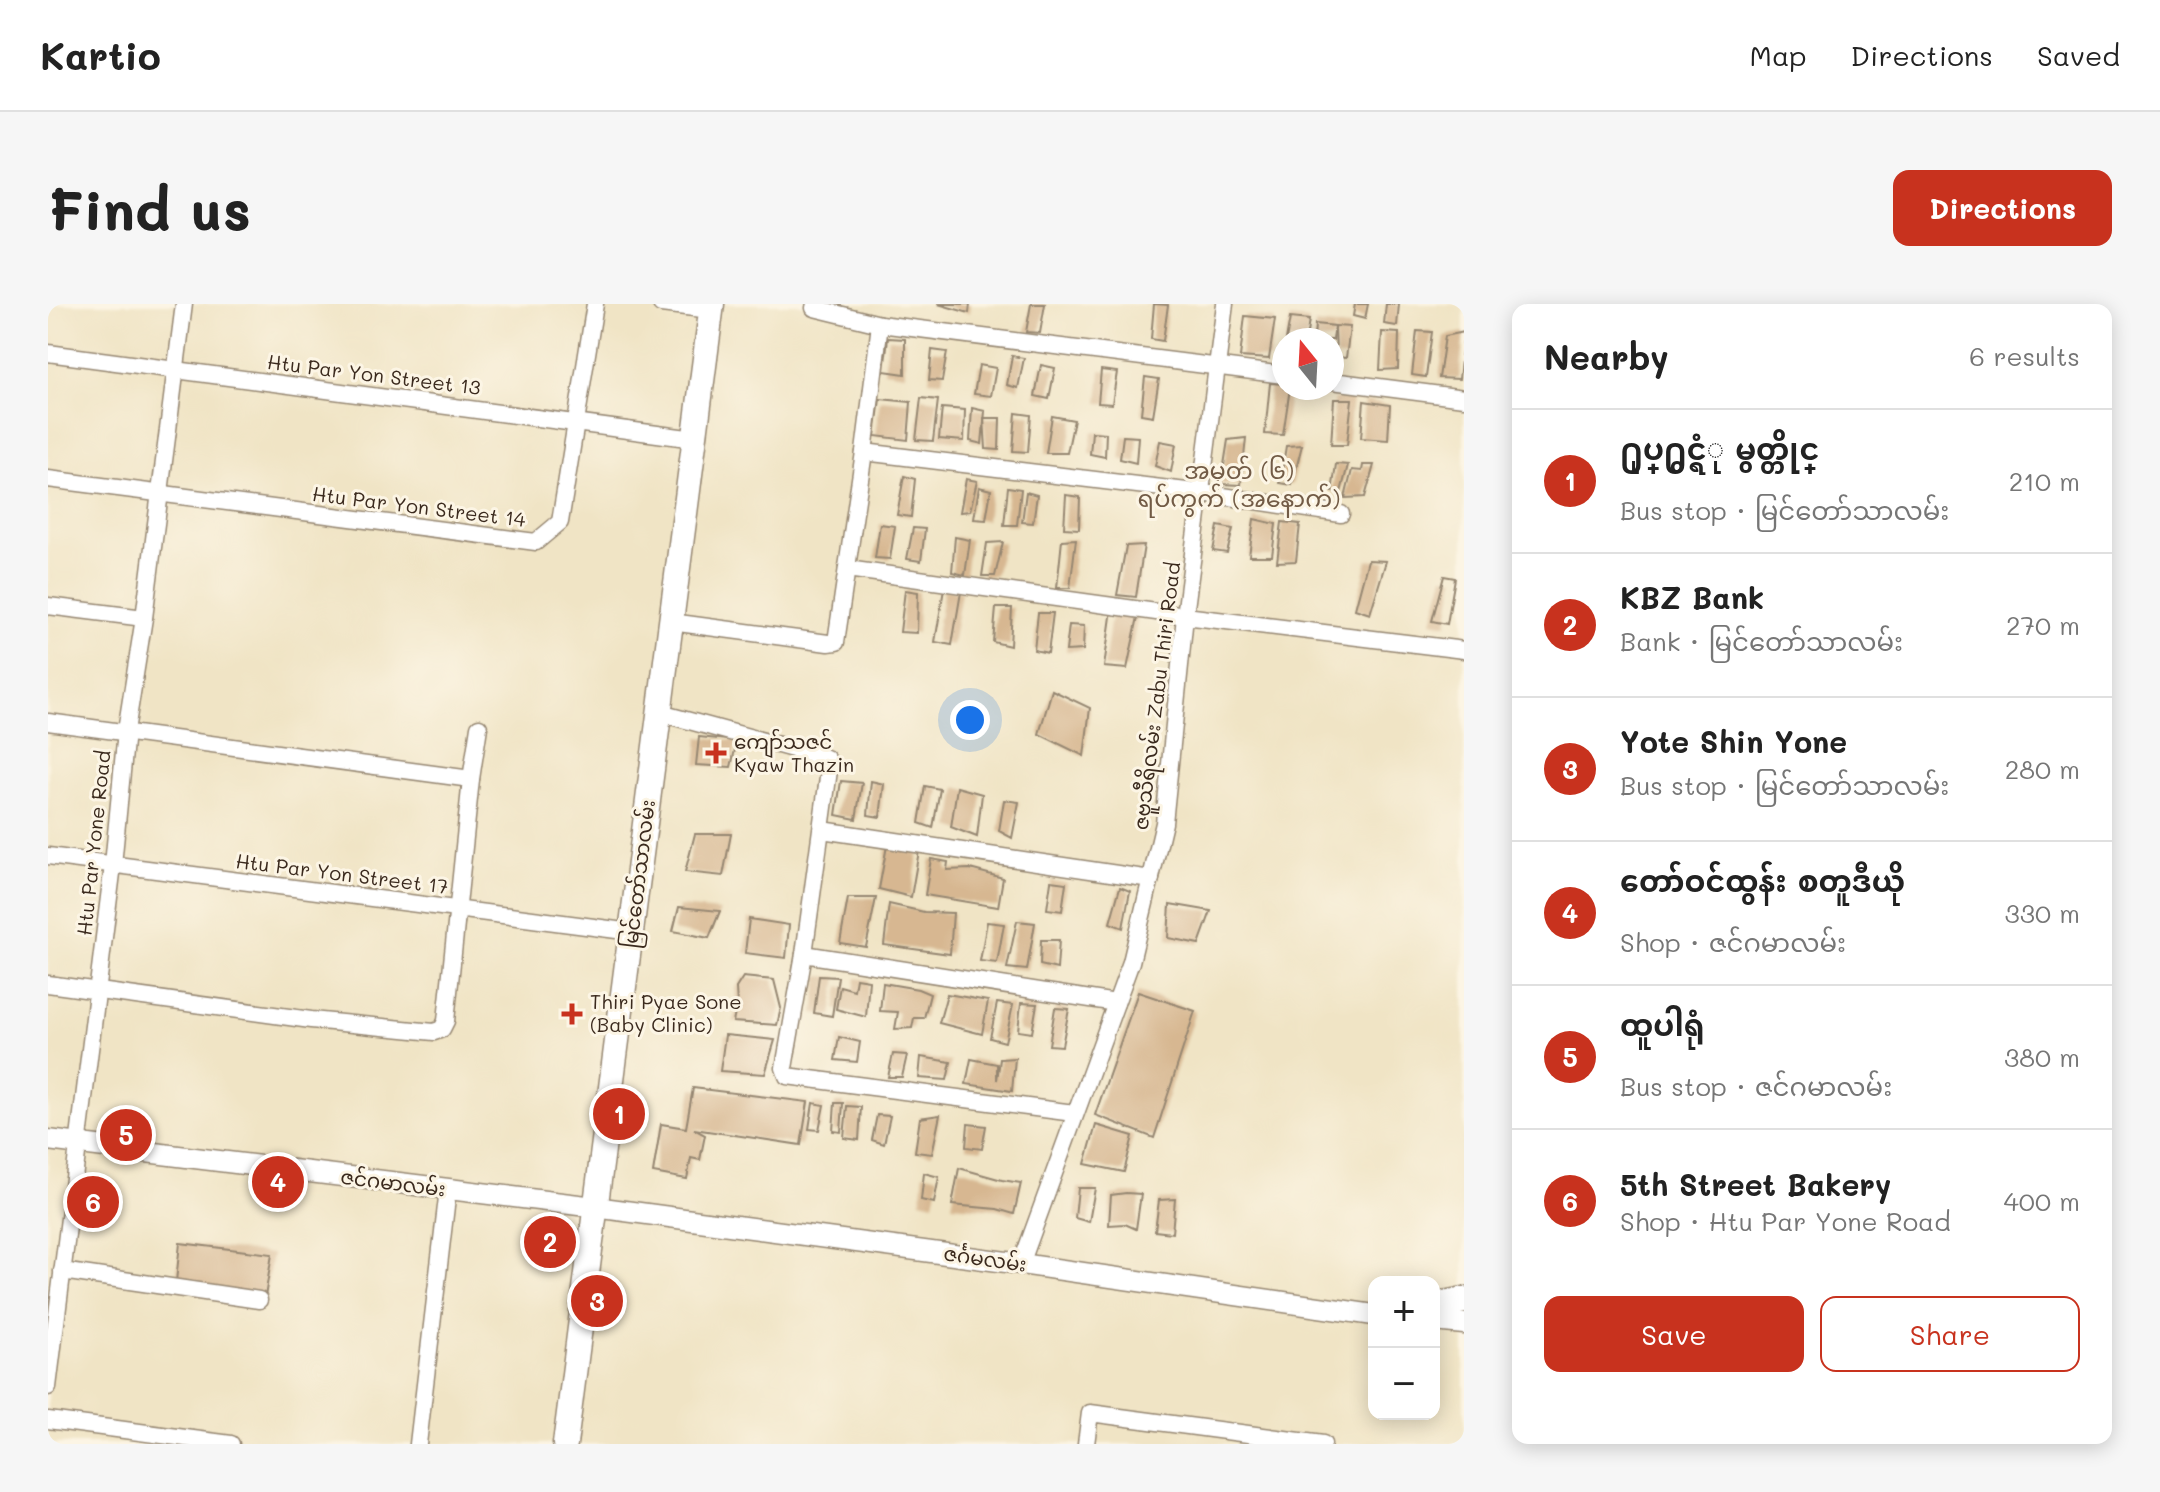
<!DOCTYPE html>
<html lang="en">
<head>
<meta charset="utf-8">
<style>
  body { margin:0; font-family:Mali,"Noto Sans Myanmar",sans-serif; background:#f6f6f6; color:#222 }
  .controls { position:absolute; right:24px; bottom:24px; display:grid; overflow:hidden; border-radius:16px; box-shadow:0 4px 20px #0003 }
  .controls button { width:72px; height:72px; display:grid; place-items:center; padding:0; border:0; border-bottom:2px solid #e0e0e0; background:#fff; color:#222; font:40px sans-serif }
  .compass { position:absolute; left:1224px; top:24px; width:72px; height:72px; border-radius:50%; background:#fff; box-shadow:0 4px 20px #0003; rotate:342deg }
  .you { position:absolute; left:922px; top:416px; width:28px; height:28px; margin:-20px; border:6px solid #fff; border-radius:50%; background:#1a73e8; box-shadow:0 0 0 12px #1a73e833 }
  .badge { display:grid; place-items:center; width:52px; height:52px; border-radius:50%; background:#c8321e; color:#fff; font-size:26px; font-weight:700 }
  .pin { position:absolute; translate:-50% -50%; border:4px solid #fff; box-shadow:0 2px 8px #0006 }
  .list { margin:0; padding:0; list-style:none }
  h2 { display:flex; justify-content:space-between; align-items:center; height:104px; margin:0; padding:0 32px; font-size:34px }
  h2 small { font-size:26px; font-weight:400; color:#767676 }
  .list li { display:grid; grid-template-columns:52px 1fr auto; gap:24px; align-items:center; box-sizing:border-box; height:144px; padding:0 32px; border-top:2px solid #e0e0e0 }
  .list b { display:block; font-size:30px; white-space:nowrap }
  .list p { margin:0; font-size:26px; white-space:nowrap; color:#767676 }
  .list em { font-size:26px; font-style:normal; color:#767676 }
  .actions { display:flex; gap:16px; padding:24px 32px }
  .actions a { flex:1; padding:18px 0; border:2px solid #c8321e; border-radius:16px; text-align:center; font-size:28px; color:#c8321e }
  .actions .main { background:#c8321e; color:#fff }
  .map { position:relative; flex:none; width:1416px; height:1140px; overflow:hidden; border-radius:16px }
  header { display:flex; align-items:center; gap:48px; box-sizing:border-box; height:112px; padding:0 40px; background:#fff; border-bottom:2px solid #e0e0e0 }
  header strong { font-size:38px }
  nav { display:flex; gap:44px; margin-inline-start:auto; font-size:28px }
  .intro { display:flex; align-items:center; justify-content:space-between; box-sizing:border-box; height:192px; padding:0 48px }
  h1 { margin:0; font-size:56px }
  .button { padding:20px 36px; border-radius:16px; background:#c8321e; color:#fff; font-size:28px; font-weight:700 }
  main { display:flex; gap:48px; padding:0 48px }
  aside { flex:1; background:#fff; border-radius:16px; box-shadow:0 4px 20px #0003 }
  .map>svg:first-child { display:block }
</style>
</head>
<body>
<header>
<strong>Kartio</strong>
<nav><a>Map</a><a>Directions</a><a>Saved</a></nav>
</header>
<div class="intro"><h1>Find us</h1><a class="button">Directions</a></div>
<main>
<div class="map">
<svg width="1416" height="1140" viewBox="0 0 1416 1140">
  <rect width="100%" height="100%" fill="#fcf5e5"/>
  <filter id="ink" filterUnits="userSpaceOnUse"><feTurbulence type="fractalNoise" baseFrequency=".0125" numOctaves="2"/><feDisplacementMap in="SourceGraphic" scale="16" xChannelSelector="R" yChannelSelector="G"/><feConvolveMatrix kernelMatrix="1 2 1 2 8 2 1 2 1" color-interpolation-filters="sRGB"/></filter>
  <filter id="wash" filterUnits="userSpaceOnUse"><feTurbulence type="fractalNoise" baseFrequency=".006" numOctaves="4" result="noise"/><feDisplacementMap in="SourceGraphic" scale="32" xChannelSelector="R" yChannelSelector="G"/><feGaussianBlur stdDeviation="1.8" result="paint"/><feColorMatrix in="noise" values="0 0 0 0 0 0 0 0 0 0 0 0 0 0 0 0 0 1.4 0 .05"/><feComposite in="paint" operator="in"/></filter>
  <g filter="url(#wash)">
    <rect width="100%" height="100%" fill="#f0e4c5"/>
    <g id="blocks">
      <g fill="#d7b791">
        <path d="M890 0H922L921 9Z"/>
        <path d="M983 0H997L992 29 978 28Z"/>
        <path d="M1106 0 1120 1 1115 37 1103 35Z"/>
        <path d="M1307 0H1320L1317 15 1305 12Z"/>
        <path d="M1338 0H1351L1349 22 1336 20Z"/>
        <path d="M1197 12 1227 15 1221 55 1192 53Z"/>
        <path d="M1242 14 1261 16 1258 36H1238Z"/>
        <path d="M1267 20 1287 22 1285 36H1266Z"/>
        <path d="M1287 22 1302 23 1298 54 1288 53Z"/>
        <path d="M1369 27 1384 28 1378 73 1364 71Z"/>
        <path d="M1334 28 1351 29 1350 65 1332 66Z"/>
        <path d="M1416 28 1411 75 1391 74 1397 32Z"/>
        <path d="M840 34 857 35V70L836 67Z"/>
        <path d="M884 46 899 48 894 77 881 76Z"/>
        <path d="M964 52 976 54 970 84 959 81Z"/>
        <path d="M931 61 948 64 943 92 926 90Z"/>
        <path d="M993 61 1007 64 1001 95 987 92Z"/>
        <path d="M1053 66 1069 68 1064 100 1050 99Z"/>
        <path d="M1097 73 1111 75 1105 112 1093 110Z"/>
        <path d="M1222 79 1236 80V84H1242L1235 131 1217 130Z"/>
        <path d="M873 94 890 96 885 137 868 136Z"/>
        <path d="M832 95 863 98 860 136 827 132Z"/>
        <path d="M1286 95H1304L1299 141H1283Z"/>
        <path d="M1316 97 1342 101 1340 136 1313 134Z"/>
        <path d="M894 104 917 106 916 137 891 135Z"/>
        <path d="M924 104 937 107 934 140 922 137Z"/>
        <path d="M968 109 983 111 980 148 965 147Z"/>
        <path d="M1004 112 1026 116 1019 149H998Z"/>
        <path d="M936 114H952L951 146 938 145Z"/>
        <path d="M1044 128 1058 129 1057 153 1042 150Z"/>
        <path d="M1075 132 1090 133 1088 159 1072 155Z"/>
        <path d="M1198 134 1193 181 1173 180 1180 136Z"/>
        <path d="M1112 137 1128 140 1123 168 1107 162Z"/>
        <path d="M1254 141 1244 181 1232 179 1238 142Z"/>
        <path d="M1288 160 1300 161 1293 188H1284Z"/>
        <path d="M1315 161H1326L1317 193 1297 194 1304 166 1314 167Z"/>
        <path d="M856 172 867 175 863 213 849 211Z"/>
        <path d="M918 175 929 177 922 207 912 208Z"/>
        <path d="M931 183 943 186 938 216 926 215Z"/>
        <path d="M960 183 973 185 969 221H956Z"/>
        <path d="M978 188 989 191 985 219 974 218Z"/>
        <path d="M1018 191 1032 193 1031 225 1016 224Z"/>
        <path d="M1206 215 1228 220 1224 252H1201Z"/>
        <path d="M1234 218 1252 220 1248 257 1229 258Z"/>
        <path d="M832 220 847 222 842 255 827 254Z"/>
        <path d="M1170 222 1185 225 1179 249 1165 247Z"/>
        <path d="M865 224 877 225 873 257 859 255Z"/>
        <path d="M907 233 922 236 917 271 904 268Z"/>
        <path d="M1028 235 1022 284H1009L1014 236Z"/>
        <path d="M955 238 947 272H934L939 239Z"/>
        <path d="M1096 241 1088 293 1069 291 1078 242Z"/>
        <path d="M1320 256 1338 257 1322 310 1307 305Z"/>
        <path d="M1396 272 1407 274 1399 320 1384 317Z"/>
        <path d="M896 285 913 288 904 341 887 338Z"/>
        <path d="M857 286 870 288 869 329 852 328Z"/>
        <path d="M948 304H964L962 342 945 338Z"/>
        <path d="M1064 305 1091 308 1079 365 1056 363Z"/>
        <path d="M990 309H1005L1000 349 986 346Z"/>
        <path d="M1021 321 1036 322 1035 346 1018 347Z"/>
        <path d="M1004 386 1042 404 1036 452 991 430Z"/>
        <path d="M651 433 689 437 683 463 648 461Z"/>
        <path d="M793 477 814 479 808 515 788 511Z"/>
        <path d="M823 477 836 480 832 513 820 511Z"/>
        <path d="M877 482 892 485 885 524 871 519Z"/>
        <path d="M909 483 934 490 929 533 903 523Z"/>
        <path d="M956 496 971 498 964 534 951 527Z"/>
        <path d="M647 530H683L675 572 637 568Z"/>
        <path d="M840 536 872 541 863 593 831 585Z"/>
        <path d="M883 555 900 558 899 566 922 565 955 574 950 603 877 591Z"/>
        <path d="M1003 577 1018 579 1014 607 999 605Z"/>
        <path d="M1072 583 1082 587 1075 624 1062 619Z"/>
        <path d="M800 594H828L818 643 792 639Z"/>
        <path d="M841 600 876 608 905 609 902 650 836 641Z"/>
        <path d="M1122 600 1163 607 1151 640 1120 634Z"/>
        <path d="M631 603 672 607 661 634 625 627Z"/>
        <path d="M701 615 741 621 738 654 697 649Z"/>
        <path d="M969 617 987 619 979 666 959 664Z"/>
        <path d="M939 618 956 620 949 659 932 657Z"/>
        <path d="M993 636H1011L1009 665 992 661Z"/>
        <path d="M771 672 790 673 784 712 766 709Z"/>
        <path d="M695 673 726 676 733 704 729 721 685 718 689 701 688 684Z"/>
        <path d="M808 674 821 676 818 713 788 705 792 682 806 686Z"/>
        <path d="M835 679 870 685 882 690 876 714H866L864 724 847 725 850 708 832 707Z"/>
        <path d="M1090 688 1147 707 1106 834 1047 811Z"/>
        <path d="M899 690 940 697 934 730 891 719Z"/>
        <path d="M949 699 965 701 957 738 942 734Z"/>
        <path d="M973 699 989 700 984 729 970 727Z"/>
        <path d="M1007 704 1021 705 1014 742 1001 741Z"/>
        <path d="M677 731 727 736 717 770 672 767Z"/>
        <path d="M791 733 812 738 809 758 787 756Z"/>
        <path d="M845 750 859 751 854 773H840Z"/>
        <path d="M873 753 903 758 899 776 871 774Z"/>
        <path d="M967 754 964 787 918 780 923 755 949 760V776L952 755Z"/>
        <path d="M645 784 760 798 753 841 646 825 657 831 652 856 643 854 639 875 605 869 613 820 638 824Z"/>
        <path d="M765 799 776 801 771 826 761 825Z"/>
        <path d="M787 799H795L793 828 785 827Z"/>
        <path d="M799 802 813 803 811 836 796 834Z"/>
        <path d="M829 811 842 812 836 840 824 836Z"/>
        <path d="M892 811 884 850 867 848 872 814Z"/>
        <path d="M920 820 938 822 934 845 918 843Z"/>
        <path d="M1048 821 1085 832 1076 868 1037 860Z"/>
        <path d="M911 864 954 876 973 879 966 910 949 905 904 901Z"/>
        <path d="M876 869 891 873 886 899 873 896Z"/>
        <path d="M1030 884H1047L1041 918 1027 914Z"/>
        <path d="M1078 889 1093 890 1088 925 1077 920 1061 921 1063 891Z"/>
        <path d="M1127 895 1124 929 1107 927 1111 896Z"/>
        <path d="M132 939 224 950 217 993 128 978Z"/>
      </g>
    </g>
  </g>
  <g filter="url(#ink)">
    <use href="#blocks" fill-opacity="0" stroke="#968772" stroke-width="2"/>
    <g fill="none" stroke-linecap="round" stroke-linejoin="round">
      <g stroke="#968772" stroke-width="19">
        <g id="minor">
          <path d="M613 0 663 6"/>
          <path d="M767 0 766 4 832 20 1236 71"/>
          <path d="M0 49 647 135"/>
          <path d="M1284 77 1416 94"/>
          <path d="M816 148 1155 189 1293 210"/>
          <path d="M0 175 488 238 512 218 547 0"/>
          <path d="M799 265 1137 312 1416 346"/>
          <path d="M0 302 96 314"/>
          <path d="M623 318 780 339 788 338 816 148 832 20"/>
          <path d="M612 409 778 454 782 459 756 650 736 764 739 772 1026 809"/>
          <path d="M0 418 423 475"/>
          <path d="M774 526 1103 575"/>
          <path d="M0 552 584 628"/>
          <path d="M756 650 1068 699"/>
          <path d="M0 680 263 716 386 728 394 725 398 717 423 475 431 423"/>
          <path d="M973 960 1083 658 1116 519 1137 312 1177 0"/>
          <path d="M14 967 211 996"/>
          <path d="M0 1083 65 561 78 427 96 314 136 0"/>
          <path d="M0 1116 183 1140"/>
          <path d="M370 1140 400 885"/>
          <path d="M1038 1140 1042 1109 1275 1140"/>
        </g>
      </g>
      <g stroke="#968772" stroke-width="23">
        <g id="tertiary">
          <path d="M0 836 547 903 973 960 1326 1011"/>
          <path d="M1386 1017 1416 1020"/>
        </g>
      </g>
      <g stroke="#968772" stroke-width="27">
        <path id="secondary" d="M517 1140 664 0"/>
      </g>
      <g stroke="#968772" stroke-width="29">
        <path id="primary" d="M1386 1002 1416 996"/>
      </g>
      <use href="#minor" stroke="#fff" stroke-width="16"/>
      <use href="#tertiary" stroke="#fff" stroke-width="20"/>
      <use href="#secondary" stroke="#fff" stroke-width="24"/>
      <use href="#primary" stroke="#fff" stroke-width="26"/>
    </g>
  </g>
  <g fill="#c8321e" stroke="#fcf5e5" stroke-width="3">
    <path d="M664 437h8v8h8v8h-8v8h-8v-8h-8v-8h8z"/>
    <path d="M520 698h8v8h8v8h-8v8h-8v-8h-8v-8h8z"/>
  </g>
  <g text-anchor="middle" stroke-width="6" stroke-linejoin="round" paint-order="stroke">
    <g font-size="20" fill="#3b2a1e" stroke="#fcf5e5">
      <text transform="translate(326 71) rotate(7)" y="7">Htu Par Yon Street 13</text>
      <text transform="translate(371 203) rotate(7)" y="7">Htu Par Yon Street 14</text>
      <text transform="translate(1109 392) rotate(-83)" y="7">ဇဗူသီရိလမ်း Zabu Thiri Road</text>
      <text transform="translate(46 539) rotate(-84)" y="7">Htu Par Yone Road</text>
      <text transform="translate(294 570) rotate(7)" y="7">Htu Par Yon Street 17</text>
      <text transform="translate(591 570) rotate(-83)" y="7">မြင်တော်သာလမ်း</text>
      <text transform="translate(345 879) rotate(7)" y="7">ဇင်ဂမာလမ်း</text>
      <text transform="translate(937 955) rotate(8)" y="7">ဇင်္ဂမလမ်း</text>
    </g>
    <g font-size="20" fill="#3b2a1e" stroke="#fcf5e5" text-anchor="start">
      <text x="686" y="445">ကျော်သဇင်<tspan x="686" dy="23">Kyaw Thazin</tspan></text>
      <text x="542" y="705">Thiri Pyae Sone<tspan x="542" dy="23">(Baby Clinic)</tspan></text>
    </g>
    <g font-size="24" fill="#725b46" stroke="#fcf5e5">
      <text x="1191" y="175">အမှတ် (၆)<tspan x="1191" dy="28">ရပ်ကွက် (အနောက်)</tspan></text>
    </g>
  </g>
</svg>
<div class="controls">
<button>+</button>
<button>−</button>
</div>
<svg class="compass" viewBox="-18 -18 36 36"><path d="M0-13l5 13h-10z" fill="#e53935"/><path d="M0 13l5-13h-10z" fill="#767676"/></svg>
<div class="you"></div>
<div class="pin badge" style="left:571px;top:810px">1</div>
<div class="pin badge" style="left:502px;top:938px">2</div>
<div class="pin badge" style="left:549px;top:997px">3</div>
<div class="pin badge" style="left:230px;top:878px">4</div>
<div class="pin badge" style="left:78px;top:831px">5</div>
<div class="pin badge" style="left:45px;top:898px">6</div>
</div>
<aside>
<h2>Nearby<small>6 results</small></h2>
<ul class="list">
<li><span class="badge">1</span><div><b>႐ုပ္႐ွင္ရံု မွတ္တိုင္</b><p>Bus stop · မြင်တော်သာလမ်း</p></div><em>210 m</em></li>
<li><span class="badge">2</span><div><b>KBZ Bank</b><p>Bank · မြင်တော်သာလမ်း</p></div><em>270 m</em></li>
<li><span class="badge">3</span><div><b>Yote Shin Yone</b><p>Bus stop · မြင်တော်သာလမ်း</p></div><em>280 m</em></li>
<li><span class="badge">4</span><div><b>တော်ဝင်ထွန်း စတူဒီယို</b><p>Shop · ဇင်ဂမာလမ်း</p></div><em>330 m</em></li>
<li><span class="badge">5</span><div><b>ထူပါရုံ</b><p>Bus stop · ဇင်ဂမာလမ်း</p></div><em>380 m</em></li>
<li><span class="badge">6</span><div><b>5th Street Bakery</b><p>Shop · Htu Par Yone Road</p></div><em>400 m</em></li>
</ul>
<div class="actions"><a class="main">Save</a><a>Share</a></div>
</aside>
</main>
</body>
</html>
